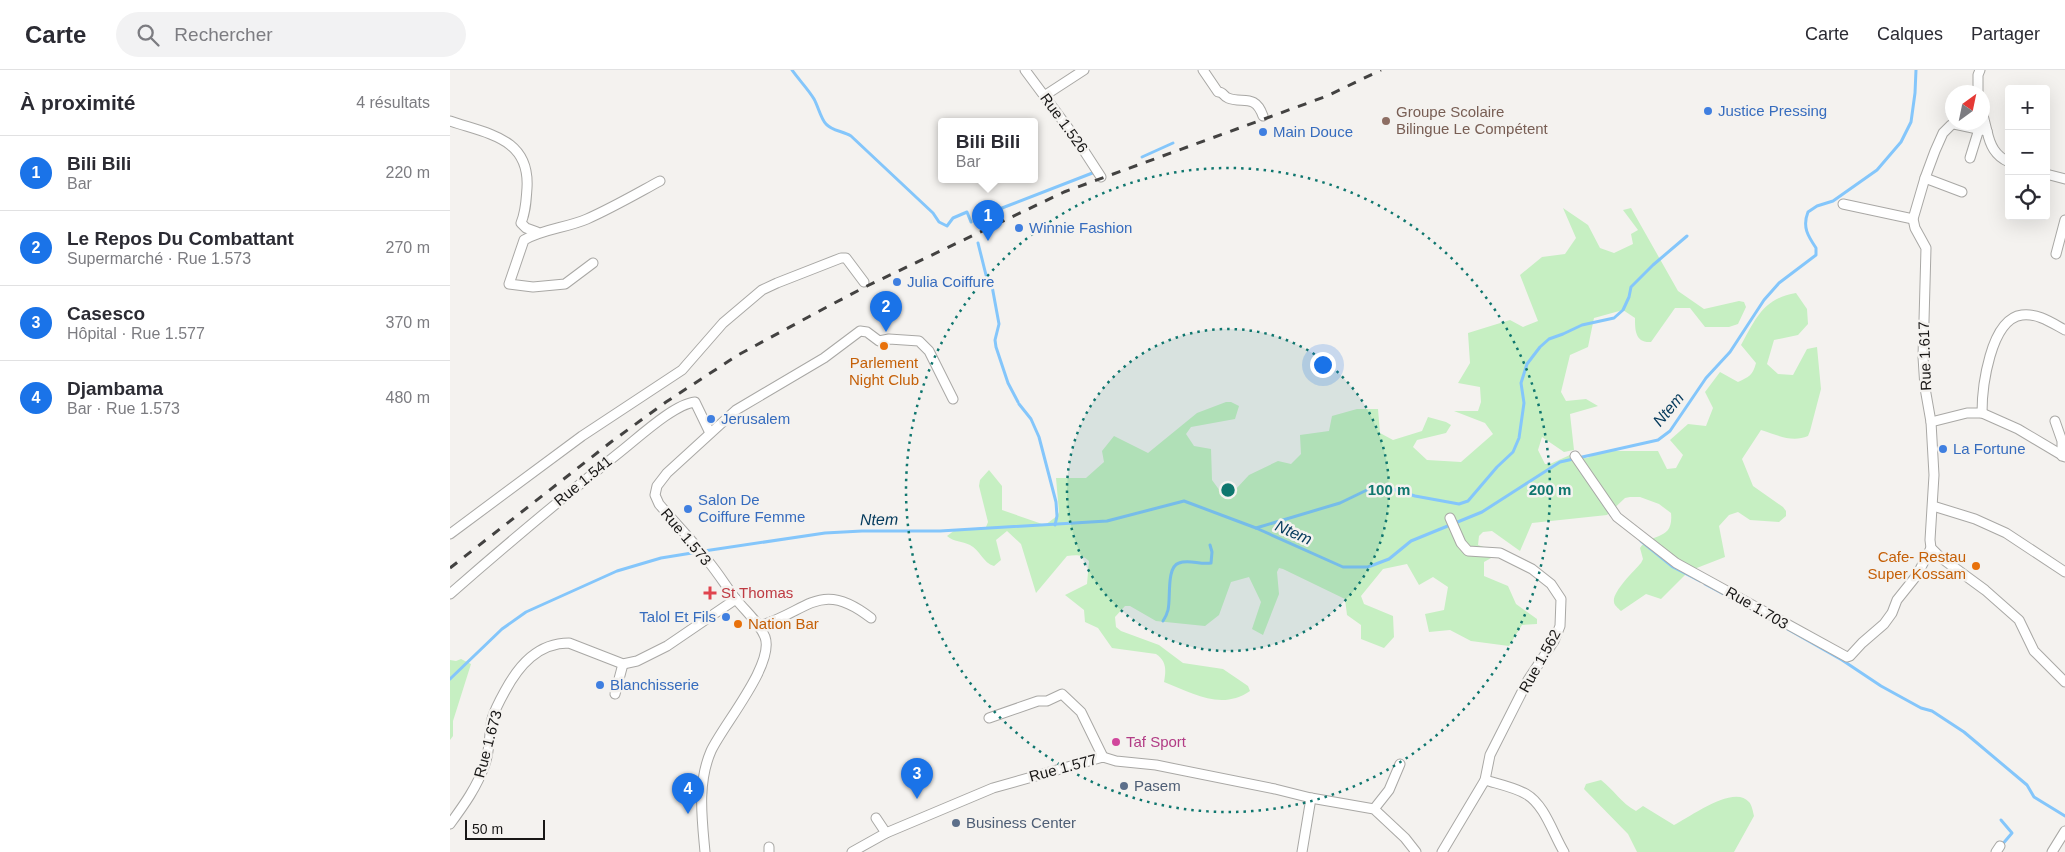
<!DOCTYPE html>
<html lang="fr">
<head>
<meta charset="utf-8">
<style>
  body { margin:0; font-family:Arial,sans-serif; background:#f2f2f3; color:#2b2b33 }
  .controls { position:absolute; right:15px; top:15px; display:grid; overflow:hidden; border-radius:5px; box-shadow:0 5px 20px #0002 }
  .controls button { width:45px; height:45px; display:grid; place-items:center; padding:0; border:0; border-bottom:1px solid #e1e1e2; background:#fff; color:#2b2b33; font:25px sans-serif }
  .compass { position:absolute; left:1495px; top:15px; width:45px; height:45px; border-radius:50%; background:#fff; box-shadow:0 5px 20px #0002; rotate:33deg }
  .scale { position:absolute; left:15px; bottom:12px; width:80px; box-sizing:border-box; padding-left:5px; border:2px solid #181716; border-top:0; font-size:14px; line-height:18px; white-space:nowrap; color:#181716; -webkit-text-stroke:4px #f4f2ef; paint-order:stroke }
  .you { position:absolute; left:872px; top:294px; width:18px; height:18px; margin:-12px; border:4px solid #fff; border-radius:50%; background:#1a73e8; box-shadow:0 0 0 8px #1a73e833 }
  .badge { display:grid; place-items:center; width:32px; height:32px; border-radius:50%; background:#1a73e8; color:#fff; font-size:16px; font-weight:700 }
  .pin { position:absolute; translate:-50% -41px; filter:drop-shadow(0 1px 2px #0008) }
  .pin::after { content:''; position:absolute; top:26px; width:18px; height:15px; background:inherit; clip-path:polygon(0 0,100% 0,50% 100%) }
  .popup { position:absolute; left:488px; top:48px; width:100px; height:65px; box-sizing:border-box; display:grid; place-content:center; border-radius:5px; background:#fff; filter:drop-shadow(0 1px 4px #0005); font-size:16px; white-space:nowrap; color:#7c7c81 }
  .popup b { font-size:19px; color:#2b2b33 }
  .popup::after { content:''; position:absolute; left:50%; top:100%; margin-left:-10px; border:10px solid transparent; border-top-color:#fff }
  .list { margin:0; padding:0; list-style:none }
  h2 { display:flex; justify-content:space-between; align-items:center; height:65px; margin:0; padding:0 20px; font-size:21px }
  h2 small { font-size:16px; font-weight:400; color:#7c7c81 }
  .list li { display:grid; grid-template-columns:32px 1fr auto; gap:15px; align-items:center; box-sizing:border-box; height:75px; padding:0 20px; border-top:1px solid #e1e1e2 }
  .list b { display:block; font-size:19px; white-space:nowrap }
  .list p { margin:0; font-size:16px; white-space:nowrap; color:#7c7c81 }
  .list em { font-size:16px; font-style:normal; color:#7c7c81 }
  .icon { flex:none; width:28px; height:28px; fill:none; stroke:currentColor; stroke-width:2; stroke-linecap:round; stroke-linejoin:round }
  .map { position:relative; flex:none; width:1615px; height:782px; overflow:hidden }
  header { display:flex; align-items:center; gap:30px; box-sizing:border-box; height:70px; padding:0 25px; background:#fff; border-bottom:1px solid #e1e1e2 }
  header strong { font-size:24px }
  nav { display:flex; gap:28px; margin-inline-start:auto; font-size:18px }
  .search { width:350px; height:45px; background:#f2f2f3; display:flex; align-items:center; gap:12px; box-sizing:border-box; padding:0 18px; border-radius:28px; color:#7c7c81; font-size:19px }
  main { display:flex }
  aside { flex:1; background:#fff }
  .map>svg:first-child { display:block }
</style>
</head>
<body>
<header>
<strong>Carte</strong>
<div class="search"><svg class="icon" aria-label="search" viewBox="0 0 24 24"><circle cx="10" cy="10" r="6"/><path d="M15 15l6 6"/></svg>Rechercher</div>
<nav><a>Carte</a><a>Calques</a><a>Partager</a></nav>
</header>
<main>
<aside>
<h2>À proximité<small>4 résultats</small></h2>
<ul class="list">
<li><span class="badge">1</span><div><b>Bili Bili</b><p>Bar</p></div><em>220 m</em></li>
<li><span class="badge">2</span><div><b>Le Repos Du Combattant</b><p>Supermarché · Rue 1.573</p></div><em>270 m</em></li>
<li><span class="badge">3</span><div><b>Casesco</b><p>Hôpital · Rue 1.577</p></div><em>370 m</em></li>
<li><span class="badge">4</span><div><b>Djambama</b><p>Bar · Rue 1.573</p></div><em>480 m</em></li>
</ul>
</aside>
<div class="map">
<svg width="1615" height="782" viewBox="0 0 1615 782">
  <rect width="100%" height="100%" fill="#f4f2ef"/>
  <g fill="#c6efc2">
    <path d="M1113 138 1138 155 1150 178 1164 183 1183 174 1181 164 1188 160 1173 140 1181 138 1228 221 1254 239 1289 231 1294 232 1296 237 1288 254 1279 257H1255L1240 238H1225L1201 272C1185 273 1185 260 1185 248L1173 240 1144 248 1138 277 1120 285 1111 322 1116 331 1136 329 1148 336 1120 344 1124 380 1114 382 1092 367 1088 380 1095 394H1100L1120 385 1137 388 1154 381H1208L1217 399 1226 398 1233 385 1220 370 1238 354 1256 356 1263 338 1255 322 1270 302 1288 312C1299 307 1303 305 1306 293L1291 275C1305 250 1313 228 1346 223L1357 239 1358 254 1348 265 1324 270 1317 294 1328 304 1343 305 1357 279 1367 277 1371 319 1360 361 1358 366C1342 373 1327 365 1311 360L1292 389 1303 416 1333 437 1336 441V446L1329 452 1300 450 1288 442 1279 445 1269 456 1275 487 1239 501 1211 529 1196 524 1171 541C1168 538 1164 535 1164 532 1162 522 1184 501 1191 493L1193 489 1190 478C1200 462 1224 472 1221 443L1209 434 1190 427H1180L1175 428 1157 445 1082 453 1070 481 1042 461 1033 462 1029 466 1028 475 1050 483 1034 492V506L1058 516 1066 534 1087 549V554L1072 555 1059 576 1021 571 1000 560 979 562 975 544 994 540 998 517 983 507 969 515 957 494 933 499 911 526 914 534 943 546 944 567 934 578 911 569V555L897 545 895 529 833 499 829 498 827 502 829 524 813 565 802 559 811 532 799 507 781 512 769 545 755 556 706 551 680 536H675L665 547 666 557 671 561 709 575 733 593 773 599 798 616 800 621C771 641 743 623 714 612 716 601 717 591 706 584L662 578 648 558 635 552 634 540 615 525 637 514 639 491C632 484 626 485 617 486L586 523 571 474 557 461 546 470 551 490 544 496C533 493 530 480 520 475 512 471 504 472 497 466L505 460 536 457 538 452 529 416 530 410 539 400 552 416V440L595 455 607 446 609 442 606 408H636L654 392 652 381 664 366 698 383 747 343 776 332H781L789 336 785 349 741 357 736 364 744 376 761 379 762 410 770 421 785 420 799 405 828 391 841 394 851 384 850 365 879 361 882 346 907 339H928L930 363 943 370 972 361 978 347 996 352 1001 355 996 363 967 370 963 377 977 390 1011 392 1043 364 1035 353 1004 341H1028L1031 332 1030 317 1008 313 1020 293 1018 263 1060 250 1073 257 1088 251 1070 205 1092 187 1115 184 1126 168Z"/>
    <path d="M11 589 21 594 3 651V666L0 670V590L6 591Z"/>
    <path d="M1151 710C1164 720 1171 733 1186 741L1193 736 1224 755C1240 747 1284 714 1299 732 1302 735 1303 742 1304 746L1284 782H1187L1178 764 1134 719 1136 714Z"/>
  </g>
  <g fill="none" stroke-linecap="round" stroke-linejoin="round">
    <g stroke="#84c6fb" stroke-width="3">
      <path d="M342 0C349 10 358 19 364 29 368 36 371 49 376 54 382 61 393 61 401 66L483 143 489 152 497 156 503 148 517 142 521 152"/>
      <path d="M692 87 723 73"/>
      <path d="M552 138 645 102"/>
      <path d="M528 173 536 205 542 216 549 254 545 270 546 277 558 313 568 332"/>
      <path d="M569 334 581 349 589 367 606 432 607 446 605 455"/>
      <path d="M1129 398 1162 446"/>
      <path d="M806 458 890 433 919 419 930 415 965 426 1009 434 1018 431 1047 397 1063 382 1069 368 1074 333 1071 313 1077 294 1090 277 1099 269 1113 264 1132 255 1164 248 1173 240 1179 227 1181 217 1203 195 1237 166"/>
      <path d="M1191 471 1223 497 1250 511"/>
      <path d="M254 481 375 463 412 461H490L657 451 734 431 806 458 893 497H918L939 489 961 471 1032 442 1110 392 1208 370 1220 361 1256 308 1280 282 1314 230 1329 213 1366 185V178C1358 166 1352 157 1358 142L1367 136 1383 131 1427 100 1451 72 1461 52 1465 23 1466 0"/>
      <path d="M1255 514 1283 529"/>
      <path d="M713 551C715 548 717 544 718 540 721 528 716 497 729 493 739 489 750 495 761 493L762 482 760 475"/>
      <path d="M1334 557 1392 590 1431 616 1471 638 1482 641 1514 662 1577 715 1584 727 1615 746"/>
      <path d="M0 609 52 559 76 542 167 501 211 488 248 482"/>
      <path d="M1551 750 1562 763 1551 776"/>
    </g>
    <g stroke="#a9a8a5" stroke-width="11">
      <g id="street">
        <path d="M575 0 627 70 651 107"/>
        <path d="M753 0 768 22C774 22 773 26 778 28 792 34 805 23 813 46"/>
        <path d="M1528 22V5L1530 0"/>
        <path d="M594 26 634 0"/>
        <path d="M1532 41 1537 61 1504 54 1501 55 1493 63 1485 81 1475 108 1463 149 1465 158 1476 178 1473 287 1475 318 1481 352 1484 405 1480 470 1481 478 1490 487 1535 520 1569 550 1584 581 1615 612"/>
        <path d="M0 51C38 64 80 68 77 118 76 131 76 141 71 153L76 158 87 162"/>
        <path d="M1537 61C1540 75 1545 86 1559 92"/>
        <path d="M1520 88 1529 59"/>
        <path d="M1596 104 1615 109"/>
        <path d="M1475 108 1512 122"/>
        <path d="M1393 134 1463 149"/>
        <path d="M1606 184 1615 150"/>
        <path d="M143 193 115 214 83 217 59 214 74 170C93 159 116 158 137 149 162 138 186 124 210 111"/>
        <path d="M1532 343C1532 318 1540 249 1572 245 1588 243 1602 253 1615 260"/>
        <path d="M1605 351 1612 371V386"/>
        <path d="M1481 352 1517 343H1532L1568 359 1615 387"/>
        <path d="M1125 386 1167 447 1226 493 1397 587 1400 586 1412 573 1434 554 1442 543 1447 530 1467 505 1481 478"/>
        <path d="M1483 436 1525 449 1556 463 1615 502"/>
        <path d="M0 464 132 366 232 300 273 253 312 220 327 213 391 188H396L414 212"/>
        <path d="M0 524C56 475 112 428 170 382 188 368 224 334 245 332L260 363"/>
        <path d="M309 556C358 542 370 508 421 548"/>
        <path d="M165 624 173 594"/>
        <path d="M539 648 588 631H597L612 624 631 642 653 687"/>
        <path d="M1035 710C1048 714 1064 717 1076 724 1095 735 1103 764 1114 782"/>
        <path d="M924 739 939 720 950 694"/>
        <path d="M426 748 436 763"/>
        <path d="M0 754C14 735 27 717 35 694 40 680 39 664 42 649 45 639 50 630 55 621 69 595 88 573 119 573L173 594 187 591 217 576 286 529"/>
        <path d="M319 777V782"/>
        <path d="M255 782C252 749 247 713 261 681 273 655 325 594 315 567 309 552 295 541 285 528 276 516 268 503 258 491 243 471 225 453 209 434L205 425 207 416 217 403 286 340 374 288 410 261 417 262 429 271 439 269 469 271 479 281 503 329"/>
        <path d="M402 782 436 763 543 718 653 687 666 691 706 695 825 719 861 728 924 739 955 768 966 782"/>
        <path d="M852 782 861 728"/>
        <path d="M992 782 1035 710 1040 685 1078 610 1104 571 1110 556 1111 529 1101 514 1082 499 1050 483 1018 481 1011 473 1000 448"/>
        <path d="M1546 782 1550 776"/>
        <path d="M1602 782 1615 761"/>
      </g>
    </g>
    <use href="#street" stroke="#fff" stroke-width="9"/>
    <path stroke="#434241" stroke-width="3" stroke-dasharray="9 9" stroke-linecap="butt" d="M0 498 161 372 216 332 288 285 375 238 417 216 614 122 877 26 931 0"/>
  </g>
  <circle cx="778" cy="420" r="161" fill="#0f766e" fill-opacity=".12"/>
  <g fill="none" stroke="#0f766e" stroke-width="2.5" stroke-dasharray="2.5 5">
    <circle cx="778" cy="420" r="161"/>
    <circle cx="778" cy="420" r="322"/>
  </g>
  <g fill="#3f7fe0" stroke="#f4f2ef" stroke-width="2">
    <circle cx="1258" cy="41" r="5"/>
    <circle cx="813" cy="62" r="5"/>
    <circle cx="569" cy="158" r="5"/>
    <circle cx="447" cy="212" r="5"/>
    <circle cx="261" cy="349" r="5"/>
    <circle cx="1493" cy="379" r="5"/>
    <circle cx="238" cy="439" r="5"/>
    <circle cx="276" cy="547" r="5"/>
    <circle cx="150" cy="615" r="5"/>
  </g>
  <circle fill="#8d6e63" stroke="#f4f2ef" stroke-width="2" cx="936" cy="51" r="5"/>
  <g fill="#e8710a" stroke="#f4f2ef" stroke-width="2">
    <circle cx="434" cy="276" r="5"/>
    <circle cx="1526" cy="496" r="5"/>
    <circle cx="288" cy="554" r="5"/>
  </g>
  <path fill="#e0444e" stroke="#f4f2ef" stroke-width="2" d="M257.5 515.5h5v5h5v5h-5v5h-5v-5h-5v-5h5z"/>
  <circle fill="#d1479c" stroke="#f4f2ef" stroke-width="2" cx="666" cy="672" r="5"/>
  <g fill="#5c6f8a" stroke="#f4f2ef" stroke-width="2">
    <circle cx="674" cy="716" r="5"/>
    <circle cx="506" cy="753" r="5"/>
  </g>
  <g text-anchor="middle" stroke-width="5" stroke-linejoin="round" paint-order="stroke">
    <g font-size="15" fill="#366cbe" stroke="#f4f2ef" text-anchor="start">
      <text x="1268" y="46">Justice Pressing</text>
      <text x="823" y="67">Main Douce</text>
      <text x="579" y="163">Winnie Fashion</text>
      <text x="457" y="217">Julia Coiffure</text>
      <text x="271" y="354">Jerusalem</text>
      <text x="1503" y="384">La Fortune</text>
      <text x="248" y="435">Salon De<tspan x="248" dy="17">Coiffure Femme</tspan></text>
      <text x="266" y="552" text-anchor="end">Talol Et Fils</text>
      <text x="160" y="620">Blanchisserie</text>
    </g>
    <g font-size="15" fill="#785e54" stroke="#f4f2ef" text-anchor="start">
      <text x="946" y="47">Groupe Scolaire<tspan x="946" dy="17">Bilingue Le Compétent</tspan></text>
    </g>
    <g font-size="15" fill="#181716" stroke="#f4f2ef">
      <text transform="translate(614 53) rotate(54)" y="5">Rue 1.526</text>
      <text transform="translate(1475 286) rotate(-92)" y="5">Rue 1.617</text>
      <text transform="translate(133 411) rotate(-39)" y="5">Rue 1.541</text>
      <text transform="translate(236 467) rotate(50)" y="5">Rue 1.573</text>
      <text transform="translate(1307 538) rotate(30)" y="5">Rue 1.703</text>
      <text transform="translate(1090 591) rotate(-61)" y="5">Rue 1.562</text>
      <text transform="translate(38 674) rotate(-75)" y="5">Rue 1.673</text>
      <text transform="translate(613 698) rotate(-15)" y="5">Rue 1.577</text>
    </g>
    <g font-size="15" fill="#c56008" stroke="#f4f2ef">
      <text x="434" y="298">Parlement<tspan x="434" dy="17">Night Club</tspan></text>
      <text x="1516" y="492" text-anchor="end">Cafe- Restau<tspan x="1516" dy="17">Super Kossam</tspan></text>
      <text x="298" y="559" text-anchor="start">Nation Bar</text>
    </g>
    <g font-size="15" fill="#be3a42" stroke="#f4f2ef" text-anchor="start">
      <text x="271" y="528">St Thomas</text>
    </g>
    <g font-size="15" fill="#b23c85" stroke="#f4f2ef" text-anchor="start">
      <text x="676" y="677">Taf Sport</text>
    </g>
    <g font-size="15" fill="#4e5e75" stroke="#f4f2ef" text-anchor="start">
      <text x="684" y="721">Pasem</text>
      <text x="516" y="758">Business Center</text>
    </g>
    <g font-size="16" font-style="italic" fill="#03395b" stroke="#f4f2ef">
      <text transform="translate(1218 339) rotate(-50)" y="6">Ntem</text>
      <text transform="translate(429 449) rotate(-1)" y="6">Ntem</text>
      <text transform="translate(844 462) rotate(24)" y="6">Ntem</text>
    </g>
  </g>
  <circle cx="778" cy="420" r="8" fill="#0f766e" stroke="#f4f2ef" stroke-width="2.5"/>
  <g font-size="15" text-anchor="middle" font-weight="bold" fill="#0f766e" stroke="#f4f2ef" stroke-width="5" stroke-linejoin="round" paint-order="stroke">
    <text x="939" y="425">100 m</text>
    <text x="1100" y="425">200 m</text>
  </g>
</svg>
<div class="controls">
<button>+</button>
<button>−</button>
<button><svg class="icon" aria-label="locate" viewBox="0 0 24 24"><circle cx="12" cy="12" r="6"/><path d="M12 2v4M12 18v4M2 12h4M18 12h4"/></svg></button>
</div>
<svg class="compass" viewBox="-18 -18 36 36"><path d="M0-13l5 13h-10z" fill="#e53935"/><path d="M0 13l5-13h-10z" fill="#7c7c81"/></svg>
<div class="scale">50 m</div>
<div class="you"></div>
<div class="pin badge" style="left:538px;top:171px">1</div>
<div class="popup"><b>Bili Bili</b>Bar</div>
<div class="pin badge" style="left:436px;top:262px">2</div>
<div class="pin badge" style="left:467px;top:729px">3</div>
<div class="pin badge" style="left:238px;top:744px">4</div>
</div>
</main>
</body>
</html>
